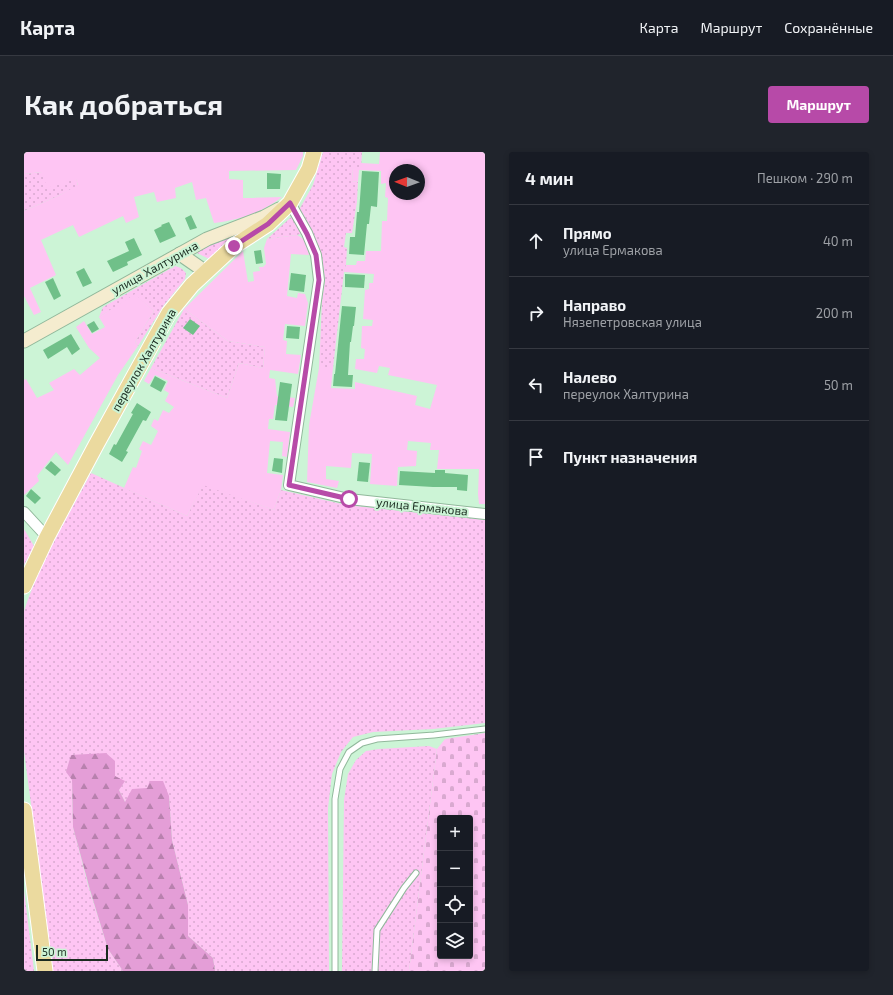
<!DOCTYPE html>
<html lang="ru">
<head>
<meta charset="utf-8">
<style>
  body { margin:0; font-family:"Exo 2",sans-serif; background:#20242c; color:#f1f3f6 }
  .controls { position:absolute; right:12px; bottom:12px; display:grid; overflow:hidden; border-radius:4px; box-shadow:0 2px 6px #0003 }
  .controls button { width:36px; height:36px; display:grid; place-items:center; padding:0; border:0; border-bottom:1px solid #363941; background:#171b24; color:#f1f3f6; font:20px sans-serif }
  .compass { position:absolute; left:365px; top:12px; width:36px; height:36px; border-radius:50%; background:#171b24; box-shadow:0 2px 6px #0003; rotate:271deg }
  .scale { position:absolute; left:12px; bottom:10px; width:72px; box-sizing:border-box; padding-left:4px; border:2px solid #1b2b20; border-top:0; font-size:11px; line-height:14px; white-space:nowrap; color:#1b2b20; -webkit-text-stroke:3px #ccf4d6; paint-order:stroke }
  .stop { position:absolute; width:12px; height:12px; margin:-9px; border:3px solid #b74aa8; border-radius:50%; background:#fff }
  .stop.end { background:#b74aa8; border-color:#fff; box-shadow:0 1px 4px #0008 }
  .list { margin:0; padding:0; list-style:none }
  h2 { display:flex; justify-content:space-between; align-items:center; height:52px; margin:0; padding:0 16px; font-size:17px }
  h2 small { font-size:13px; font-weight:400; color:#9ea1a6 }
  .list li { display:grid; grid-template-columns:26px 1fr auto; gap:12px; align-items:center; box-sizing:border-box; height:72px; padding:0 16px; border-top:1px solid #363941 }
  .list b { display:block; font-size:15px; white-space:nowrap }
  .list p { margin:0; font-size:13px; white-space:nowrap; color:#9ea1a6 }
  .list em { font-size:13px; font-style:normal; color:#9ea1a6 }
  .icon { flex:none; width:22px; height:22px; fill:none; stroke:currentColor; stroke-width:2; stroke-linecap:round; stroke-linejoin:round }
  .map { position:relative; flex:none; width:461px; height:819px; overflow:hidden; border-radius:4px }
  header { display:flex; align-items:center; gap:24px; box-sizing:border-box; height:56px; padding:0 20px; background:#171b24; border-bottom:1px solid #363941 }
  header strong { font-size:19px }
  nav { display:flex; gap:22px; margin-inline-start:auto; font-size:14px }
  .intro { display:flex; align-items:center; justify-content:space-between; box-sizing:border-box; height:96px; padding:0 24px }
  h1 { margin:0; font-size:28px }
  .button { padding:10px 18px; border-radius:4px; background:#b74aa8; color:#fff; font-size:14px; font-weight:700 }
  main { display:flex; gap:24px; padding:0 24px }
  aside { flex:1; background:#171b24; border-radius:4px; box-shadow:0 2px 6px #0003 }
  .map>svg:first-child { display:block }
</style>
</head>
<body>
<header>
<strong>Карта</strong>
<nav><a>Карта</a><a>Маршрут</a><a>Сохранённые</a></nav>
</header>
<div class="intro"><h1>Как добраться</h1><a class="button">Маршрут</a></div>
<main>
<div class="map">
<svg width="461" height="819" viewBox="0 0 461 819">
  <defs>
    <pattern id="grass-dots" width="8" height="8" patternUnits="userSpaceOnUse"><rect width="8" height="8" fill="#fec5f3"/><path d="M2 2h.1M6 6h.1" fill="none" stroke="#d9a9d0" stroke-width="1.8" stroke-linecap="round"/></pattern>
    <pattern id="forest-firs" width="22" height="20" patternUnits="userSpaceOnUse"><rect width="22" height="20" fill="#e49ed7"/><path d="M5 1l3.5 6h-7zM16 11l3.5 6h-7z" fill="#b881ae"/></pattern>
    <pattern id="cemetery-stones" width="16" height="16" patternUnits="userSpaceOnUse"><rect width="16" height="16" fill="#fec5f3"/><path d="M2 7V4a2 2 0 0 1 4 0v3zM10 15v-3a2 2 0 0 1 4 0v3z" fill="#d9a9d0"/></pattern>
  </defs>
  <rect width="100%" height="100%" fill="#ccf4d6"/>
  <g fill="url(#grass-dots)">
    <path d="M299 0H338L337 16H329L328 29 334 30 333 50 328 81H322L320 95 323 96 322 113 320 120 309 216H295L298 150 301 128 298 105 294 93 285 79 273 83 243 87 275 58 289 33Z"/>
    <path d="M18 20 52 26 54 34 36 43 0 59V22Z"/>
    <path d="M226 75 185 107 171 100 193 87Z"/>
    <path d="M151 114 157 116 162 121 161 127 140 153 114 194 111 190 130 159 111 143 75 165 79 155Z"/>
    <path d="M160 157 204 189 241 195 239 216 215 211 203 246 127 216Z"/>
    <path d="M67 321 163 364 179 332 250 358 257 338 322 353 461 368V571L409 577 349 580 329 585 317 600 308 622 304 656 305 819H191L189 806 164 784V753L148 688 145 644 123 636 101 650 95 638 48 628 49 675 64 733 84 797 99 819H29L0 599V459C16 410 43 366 67 321Z"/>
    <path d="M0 377 10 394 0 413Z"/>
    <path d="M405 594 413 597 385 819H318L320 648 324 622 332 608 342 599 355 597Z"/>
    <path d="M0 738 10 819H0Z"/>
  </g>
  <path fill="url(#forest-firs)" d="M82 601 91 609V624L101 629 95 638 101 650 108 637 123 636 126 629H139L145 644 148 688 164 753V784L189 806 191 819H99L84 797 66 738 49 675 48 628 42 620 47 603Z"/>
  <path fill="url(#cemetery-stones)" fill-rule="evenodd" d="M461 581V819H385L413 597 421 587ZM416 666H446V804H416Z"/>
  <g fill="#fec5f3" fill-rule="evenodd">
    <path d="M0 0H279V4L272 18 205 19V27L219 28V46L258 45C235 62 218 67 190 71L182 46 172 48 168 30 151 36 152 46 133 50 130 40 110 45 115 65 102 71 99 64 55 85 49 73 17 88 32 123 6 136 17 160 10 163 0 144V59L36 43 54 33 52 27 23 36 18 20 0 22Z"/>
    <path d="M356 0H461V352H455L454 342 455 317H413L415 298H406L407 291 384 289 383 298 393 299 392 314 374 315 373 334 346 332 348 302 328 301 327 316 302 314V327L315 329 313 336 283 330 285 273 295 216H309L307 236 331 237V230L393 244 391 253 406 257 413 233 364 223 366 216 355 214 353 221 331 217 332 207H340L341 197 337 196 338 174H348L349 168 339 167 341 138 345 137V131H349L350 122 320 120 322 113H332L333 109H341L342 99H357L358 69H363L364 46 361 45 362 31 357 32V19L335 18 334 30 328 29 329 16H337V11L355 12ZM371 18H395V42H371Z"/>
    <path d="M273 83 281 88 285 103 267 102 263 144 273 146 274 141 281 142 284 151 281 174 261 172 259 188 263 189 262 202 277 203 274 222 246 218 245 226 251 227 253 244 271 246 269 255 251 253 249 267H245L244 277 266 280 263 305 258 304 259 290 246 289 243 321 259 323 257 338 250 358 179 333 163 364 100 336 109 315 112 316 118 299 115 297 119 289 127 293 134 279 127 274 130 267 134 269 139 258 145 261 150 255 141 249 145 241 140 238 144 229 131 223 125 232 120 229 127 216 203 246 215 211 239 216 241 195 204 189 160 157 219 99 224 130 230 129 229 120 236 119 235 115H239L242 112 240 96 243 87Z"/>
    <path d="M111 142 130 159 111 190 114 194 94 223 44 313 32 300 13 324 15 329 0 343V228L2 227 13 246 30 238 25 231 50 217 56 223 76 206 65 196 52 175 60 169 68 182 81 175 75 165Z"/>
  </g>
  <g fill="#70c089">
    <path d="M338 19 355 20 353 55 347 54 345 72H343L340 103 325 102 326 85H331L333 60H335Z"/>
    <path d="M243 21 257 22 256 37H243Z"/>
    <path d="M167 63 173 76 166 78 161 66Z"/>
    <path d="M145 70 152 84 136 91 130 78 138 74 137 73Z"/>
    <path d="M110 86 118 103 103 110 104 113 89 120 83 109 105 99 101 90Z"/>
    <path d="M237 98 239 111 232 112 230 99Z"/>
    <path d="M60 116 68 131 59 135 52 120Z"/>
    <path d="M267 121 282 123 280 140 265 138Z"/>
    <path d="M321 122 341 123 340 136 321 135Z"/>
    <path d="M29 126 37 144 30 148 21 130Z"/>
    <path d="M318 154 332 155 330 174H329L327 190H326L324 223H329L328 235 309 234 310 222H311Z"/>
    <path d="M166 167 176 174 169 183 159 176Z"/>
    <path d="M70 169 75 177 68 181 63 173Z"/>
    <path d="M263 174 276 175 275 187 262 186Z"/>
    <path d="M47 182 56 197 48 203 43 195 24 207 19 198Z"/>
    <path d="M131 224 142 230 137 240 126 234Z"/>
    <path d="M256 230 268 232 263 269 251 268Z"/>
    <path d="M113 251 127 260 122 269 119 268 102 299 104 300 98 310 85 302 90 292 92 293 109 262 107 261Z"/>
    <path d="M250 306 259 307 258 321 248 319Z"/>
    <path d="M27 309 37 318 31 324 21 316Z"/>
    <path d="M335 310 346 311 344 330 333 329Z"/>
    <path d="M411 318H421V321L444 323 443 339 433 338V335H409L375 333 376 319 411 321Z"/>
    <path d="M7 337 17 346 11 352 2 344Z"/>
  </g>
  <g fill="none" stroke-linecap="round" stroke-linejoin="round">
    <g stroke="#91b89b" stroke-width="7">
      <g id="lane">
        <path d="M311 819V647L316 617 325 600 338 591 353 587 410 583 461 577"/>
        <path d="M351 819 353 778 380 736 392 721"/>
      </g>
    </g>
    <g stroke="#91b89b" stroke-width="12">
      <g id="street">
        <path d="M266 51 283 81 292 103 295 128 265 333 325 347 461 362"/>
        <path d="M0 360 23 385"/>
      </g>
    </g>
    <g stroke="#91b89b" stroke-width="15">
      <g id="secondary">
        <path d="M156 102 182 120"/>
        <path d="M0 189 183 87 240 65 255 57"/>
      </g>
    </g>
    <g stroke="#fff" stroke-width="17">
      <g id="primary">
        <path d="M0 434 23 385 72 293 145 161 168 133 210 94 244 72 266 51 285 17 290 0"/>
        <path d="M0 658 21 819"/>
      </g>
    </g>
    <use href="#lane" stroke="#fff" stroke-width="5"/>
    <use href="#street" stroke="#fff" stroke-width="10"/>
    <use href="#secondary" stroke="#f5eccf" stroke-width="13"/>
    <use href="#primary" stroke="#ebda9f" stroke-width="15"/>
  </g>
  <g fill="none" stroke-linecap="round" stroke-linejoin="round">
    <path stroke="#b74aa8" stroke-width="5" d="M210 94 244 72 266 51 283 82 292 103 295 128 265 333 325 347"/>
  </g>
  <g text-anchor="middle" stroke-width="4" stroke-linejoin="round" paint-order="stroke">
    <g font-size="12" fill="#1b2b20" stroke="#ccf4d6">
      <text transform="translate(131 116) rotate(-29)" y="4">улица Халтурина</text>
      <text transform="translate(120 208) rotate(-60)" y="4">переулок Халтурина</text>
      <text transform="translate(398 355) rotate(6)" y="4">улица Ермакова</text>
    </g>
  </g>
</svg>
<div class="controls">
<button>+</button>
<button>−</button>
<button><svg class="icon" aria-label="locate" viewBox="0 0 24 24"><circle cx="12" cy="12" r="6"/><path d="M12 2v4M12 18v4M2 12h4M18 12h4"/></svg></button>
<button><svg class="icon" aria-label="layers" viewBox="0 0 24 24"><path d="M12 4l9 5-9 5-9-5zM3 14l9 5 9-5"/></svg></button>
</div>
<svg class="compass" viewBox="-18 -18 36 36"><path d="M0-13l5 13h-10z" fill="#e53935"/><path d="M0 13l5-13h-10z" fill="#9ea1a6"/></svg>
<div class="scale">50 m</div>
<div class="stop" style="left:325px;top:347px"></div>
<div class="stop end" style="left:210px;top:94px"></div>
</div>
<aside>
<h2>4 мин<small>Пешком · 290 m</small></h2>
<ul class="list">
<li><svg class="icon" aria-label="ahead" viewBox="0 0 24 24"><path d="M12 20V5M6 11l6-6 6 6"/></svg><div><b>Прямо</b><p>улица Ермакова</p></div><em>40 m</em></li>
<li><svg class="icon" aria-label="right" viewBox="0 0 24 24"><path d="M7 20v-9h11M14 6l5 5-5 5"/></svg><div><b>Направо</b><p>Нязепетровская улица</p></div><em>200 m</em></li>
<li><svg class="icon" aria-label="left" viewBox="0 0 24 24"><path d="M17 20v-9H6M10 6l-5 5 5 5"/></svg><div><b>Налево</b><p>переулок Халтурина</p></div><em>50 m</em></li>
<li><svg class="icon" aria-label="arrive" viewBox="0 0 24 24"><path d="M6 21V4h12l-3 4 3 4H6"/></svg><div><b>Пункт назначения</b></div></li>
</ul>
</aside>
</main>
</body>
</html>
